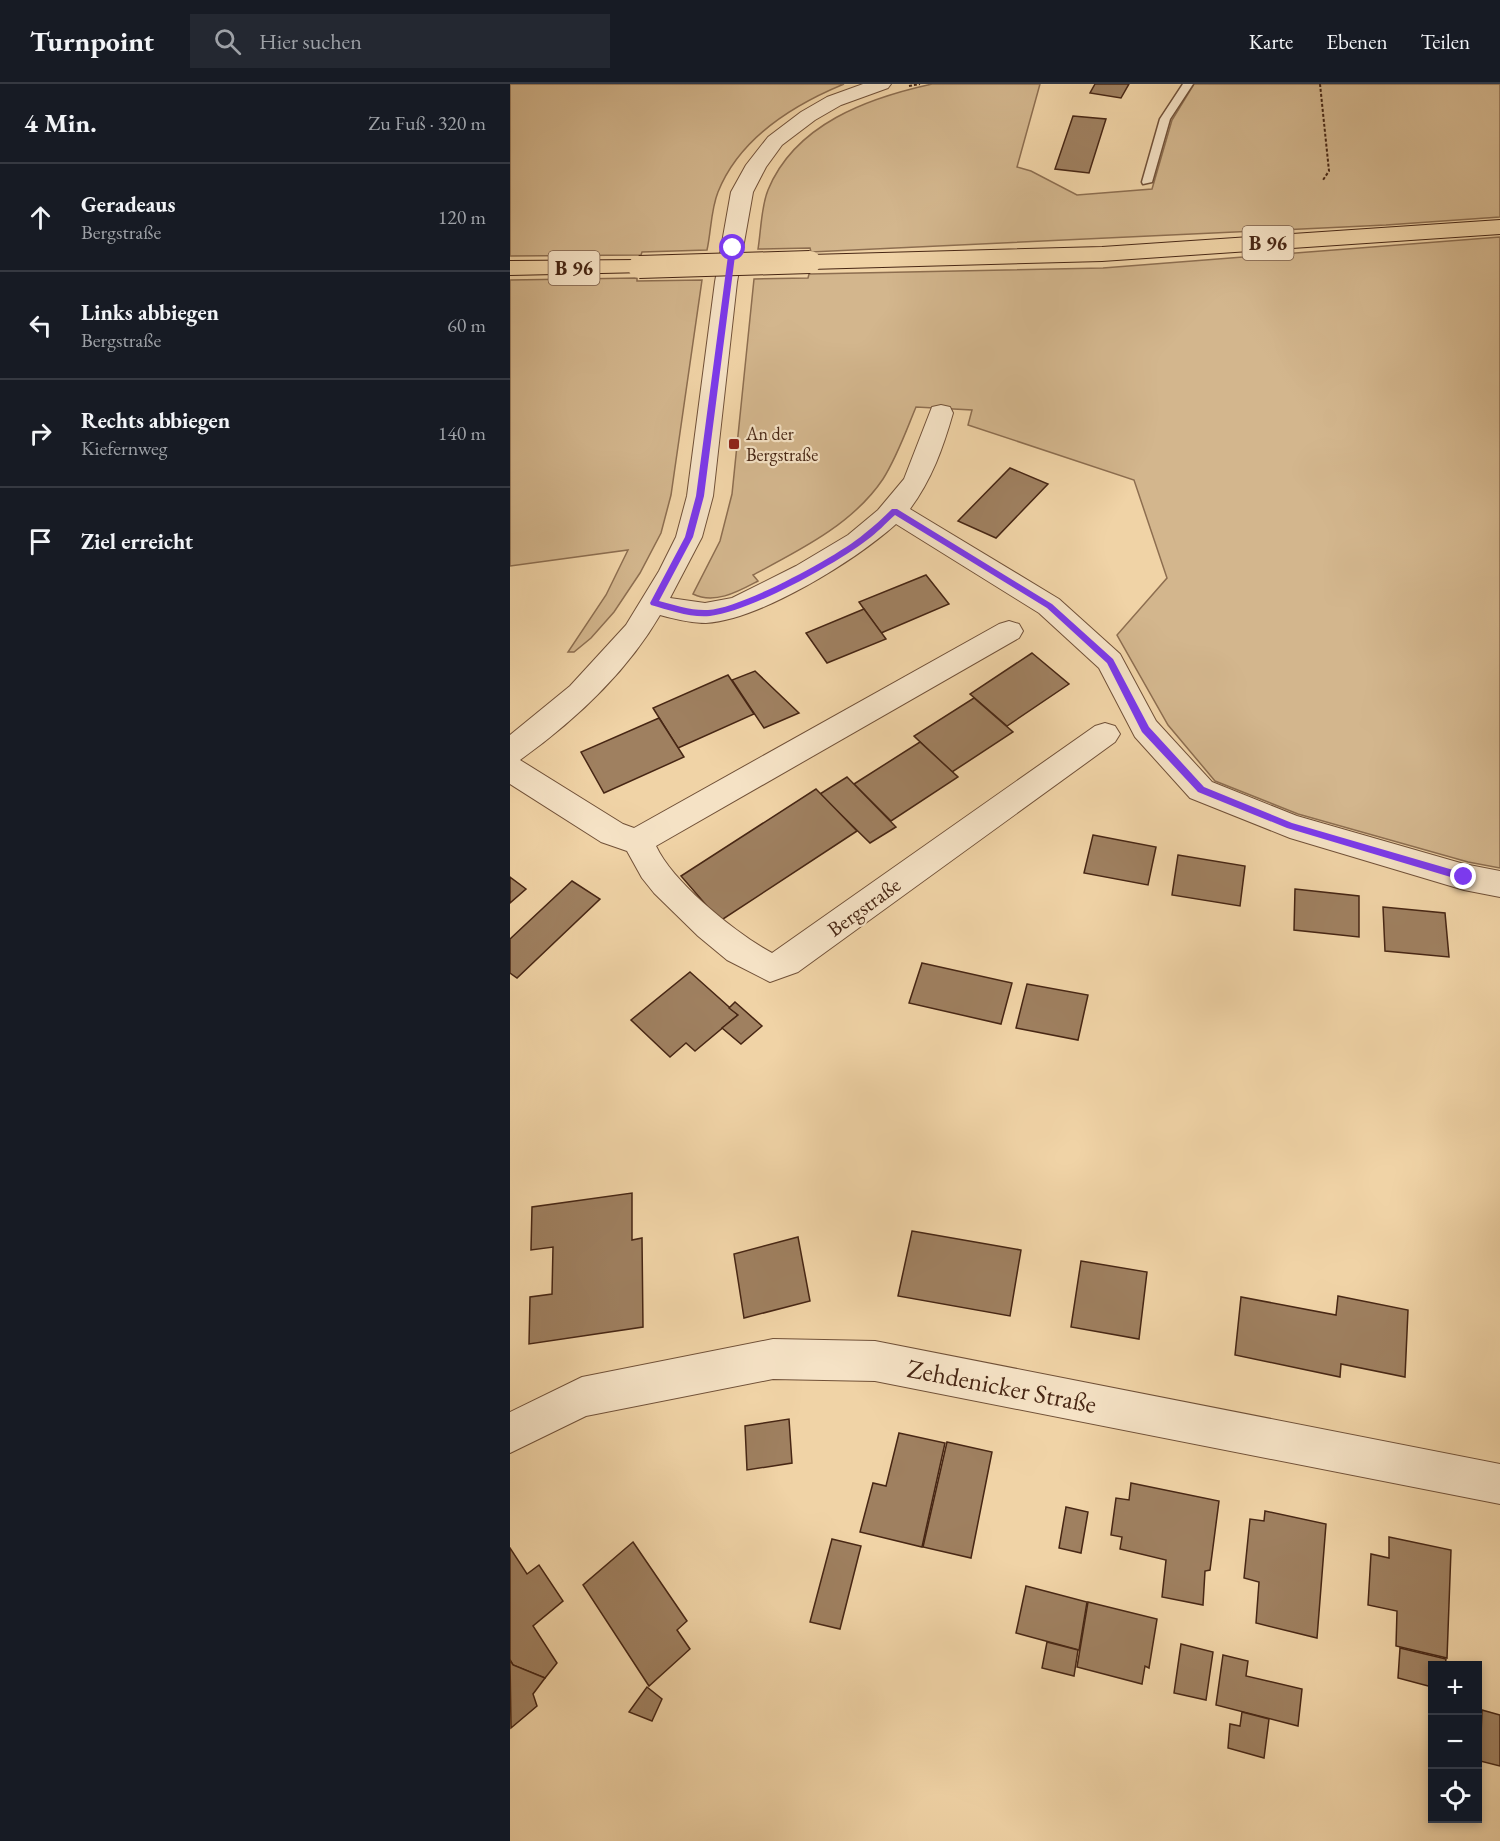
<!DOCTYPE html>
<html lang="de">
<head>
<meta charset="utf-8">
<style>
  body { margin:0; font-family:"EB Garamond",serif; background:#242831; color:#f1f3f6 }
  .controls { position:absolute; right:18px; bottom:18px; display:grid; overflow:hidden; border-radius:0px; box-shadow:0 3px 9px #0003 }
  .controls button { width:54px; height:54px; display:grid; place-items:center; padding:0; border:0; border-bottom:2px solid #363941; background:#171b24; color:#f1f3f6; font:30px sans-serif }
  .stop { position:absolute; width:18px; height:18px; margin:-14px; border:4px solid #7c3aed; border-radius:50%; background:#fff }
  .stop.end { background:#7c3aed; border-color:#fff; box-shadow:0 2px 6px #0008 }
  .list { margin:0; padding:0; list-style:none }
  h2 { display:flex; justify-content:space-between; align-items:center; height:78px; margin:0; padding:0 24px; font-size:26px }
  h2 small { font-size:20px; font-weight:400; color:#9ea1a6 }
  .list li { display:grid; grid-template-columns:39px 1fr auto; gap:18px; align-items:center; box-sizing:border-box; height:108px; padding:0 24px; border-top:2px solid #363941 }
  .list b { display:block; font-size:22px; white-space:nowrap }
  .list p { margin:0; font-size:20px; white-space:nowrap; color:#9ea1a6 }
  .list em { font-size:20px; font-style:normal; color:#9ea1a6 }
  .icon { flex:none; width:33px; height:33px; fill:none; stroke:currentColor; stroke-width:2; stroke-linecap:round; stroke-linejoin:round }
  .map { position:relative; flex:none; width:990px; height:1757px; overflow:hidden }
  header { display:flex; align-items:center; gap:36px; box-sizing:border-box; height:84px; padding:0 30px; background:#171b24; border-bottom:2px solid #363941 }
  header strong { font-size:28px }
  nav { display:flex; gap:33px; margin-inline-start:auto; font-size:21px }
  .search { width:420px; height:54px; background:#242831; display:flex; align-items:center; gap:15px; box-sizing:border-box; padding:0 21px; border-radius:0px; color:#9ea1a6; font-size:22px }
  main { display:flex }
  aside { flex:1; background:#171b24 }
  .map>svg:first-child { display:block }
</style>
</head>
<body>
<header>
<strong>Turnpoint</strong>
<div class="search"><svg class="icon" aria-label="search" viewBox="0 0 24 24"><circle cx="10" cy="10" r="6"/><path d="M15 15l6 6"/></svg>Hier suchen</div>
<nav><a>Karte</a><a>Ebenen</a><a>Teilen</a></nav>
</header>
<main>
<aside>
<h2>4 Min.<small>Zu Fuß · 320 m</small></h2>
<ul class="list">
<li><svg class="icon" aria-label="ahead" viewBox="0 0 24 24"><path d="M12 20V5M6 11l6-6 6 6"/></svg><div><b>Geradeaus</b><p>Bergstraße</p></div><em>120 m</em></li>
<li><svg class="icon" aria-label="left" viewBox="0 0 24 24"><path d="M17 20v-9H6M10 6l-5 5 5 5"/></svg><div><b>Links abbiegen</b><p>Bergstraße</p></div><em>60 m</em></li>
<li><svg class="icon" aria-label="right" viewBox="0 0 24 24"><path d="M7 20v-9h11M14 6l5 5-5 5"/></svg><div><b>Rechts abbiegen</b><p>Kiefernweg</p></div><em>140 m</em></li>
<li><svg class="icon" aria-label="arrive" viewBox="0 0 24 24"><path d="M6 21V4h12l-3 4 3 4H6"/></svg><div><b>Ziel erreicht</b></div></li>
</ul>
</aside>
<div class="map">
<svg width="990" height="1757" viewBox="0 0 990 1757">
  <rect width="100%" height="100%" fill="#f0d3a6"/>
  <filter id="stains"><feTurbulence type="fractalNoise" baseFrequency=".00333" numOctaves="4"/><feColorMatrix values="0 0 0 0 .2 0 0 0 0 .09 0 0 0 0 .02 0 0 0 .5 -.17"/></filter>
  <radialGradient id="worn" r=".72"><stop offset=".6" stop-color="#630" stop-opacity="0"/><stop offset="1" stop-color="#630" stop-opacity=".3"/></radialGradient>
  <g fill="#d3b68d" stroke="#8d6e50" stroke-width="1.5">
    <path d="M0 0H334C283 21 230 53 208 108 201 125 201 148 197 166L132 168 131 171 0 172Z"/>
    <path d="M422 0H530L507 83 521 87 567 111 642 105 662 36 684 0H990V133L876 141 301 168 300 164 248 165C251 147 251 123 258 106 285 40 358 14 422 0Z"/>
    <path d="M990 153V784L958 778 788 730 705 697 658 641 607 551 657 494 624 396 458 341 462 326 406 323C396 347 387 373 373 395 343 440 290 466 243 491L248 497C229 507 205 521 183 510L210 457 222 410 244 195 298 194 299 190 593 184Z"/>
    <path d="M127 194V197L192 196 161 411 151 449 130 489 104 528 81 554 64 568H58L96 511 118 466 0 482V196Z"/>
  </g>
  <g fill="#9f8060" stroke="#472614" stroke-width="1.5">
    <path d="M585 0H619L611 14 580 9Z"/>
    <path d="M563 32 596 35 579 89 545 85Z"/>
    <path d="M500 384 538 400 486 454 448 437Z"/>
    <path d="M416 491 439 520 371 549 349 518Z"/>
    <path d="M354 525 376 555 317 579 296 549Z"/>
    <path d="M522 569 559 600 497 642 460 610Z"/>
    <path d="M245 587 289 629 254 644 222 596Z"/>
    <path d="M218 591 244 630 168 664 143 624Z"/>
    <path d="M464 614 503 648 442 688 404 652Z"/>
    <path d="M149 634 174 673 94 709 71 668Z"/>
    <path d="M410 658 448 693 381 737 344 700Z"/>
    <path d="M337 693 386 743 360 759 310 710Z"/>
    <path d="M306 705 347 747 210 837 171 792Z"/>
    <path d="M583 751 646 763 638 801 574 789Z"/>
    <path d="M668 771 735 782 730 822 662 811Z"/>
    <path d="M0 793 16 805 0 819Z"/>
    <path d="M62 797 90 815 7 894 0 889V855Z"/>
    <path d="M785 805 849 812V853L784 846Z"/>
    <path d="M873 823 935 829 939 873 875 867Z"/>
    <path d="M412 879 502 899 491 940 399 919Z"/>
    <path d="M180 888 228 931 185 967 176 959 160 973 121 936Z"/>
    <path d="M517 900 578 911 568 956 506 944Z"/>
    <path d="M225 918 252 942 231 960 212 944 228 931 219 924Z"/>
    <path d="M122 1109V1156L132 1154 133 1243 19 1260 20 1213 42 1210 43 1163 21 1166 22 1123Z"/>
    <path d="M402 1147 511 1166 500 1232 388 1212Z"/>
    <path d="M288 1153 300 1217 234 1234 224 1170Z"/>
    <path d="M571 1177 637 1188 629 1255 561 1243Z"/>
    <path d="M828 1212 898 1226 895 1293 831 1280 830 1293 725 1271 731 1213 826 1231Z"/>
    <path d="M279 1335 282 1379 237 1386 235 1342Z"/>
    <path d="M389 1349 435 1359 412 1463 350 1448 363 1399 376 1402Z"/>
    <path d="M437 1358 482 1368 461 1474 413 1463Z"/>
    <path d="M621 1399 709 1417 700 1486 695 1487 693 1521 652 1513 656 1476 610 1465 612 1453 601 1451 606 1414 619 1416Z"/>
    <path d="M556 1423 578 1428 571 1469 549 1464Z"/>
    <path d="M755 1427 816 1440 807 1554 746 1539 749 1498 734 1494 740 1435 754 1437Z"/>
    <path d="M879 1453 941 1466 937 1574 886 1562 887 1527 858 1521 861 1470 879 1474Z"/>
    <path d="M322 1455 351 1462 330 1545 300 1538Z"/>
    <path d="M123 1458 177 1537 167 1546 180 1565 139 1602 73 1501Z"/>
    <path d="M0 1464 17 1490 29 1481 53 1517 23 1542 47 1579 35 1594 3 1581 0 1576Z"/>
    <path d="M516 1502 577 1518 569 1566 506 1549Z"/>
    <path d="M578 1518 647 1535 639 1584 635 1582 632 1600 567 1583Z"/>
    <path d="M537 1558 568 1566 564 1592 532 1584Z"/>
    <path d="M671 1560 703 1568 696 1616 664 1609Z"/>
    <path d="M890 1564 936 1575 935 1582H922V1603L888 1594Z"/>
    <path d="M713 1571 738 1577 736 1592 792 1605 788 1642 706 1621Z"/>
    <path d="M0 1576 3 1581 35 1594 23 1610 27 1622 1 1644Z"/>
    <path d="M137 1603 152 1615 142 1637 119 1628Z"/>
    <path d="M972 1626 990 1631V1682L970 1677Z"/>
    <path d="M732 1628 759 1635 754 1674 718 1664 720 1640 730 1642Z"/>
  </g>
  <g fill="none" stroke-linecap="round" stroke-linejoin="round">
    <g stroke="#715138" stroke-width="3">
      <path id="service" d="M673 0H683L660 35 642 98 633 100 632 98 650 35Z"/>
    </g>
    <g stroke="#715138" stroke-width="2">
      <g id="minor">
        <path d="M353 0H381L378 4 331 21 305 36 272 61 256 83 243 108 227 198 203 412 192 453 160 514 195 519 222 514 286 482 338 451 368 426 394 395 422 323 431 321 440 323 443 329C433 364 422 395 400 425L549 515 610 570 646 637 702 698 787 732 954 780 990 787V813L954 806 780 754 680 714 625 653 589 584 529 529 386 440C346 476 250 536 196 539 180 539 165 535 150 531 117 588 63 638 10 676L113 740 124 744 489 540 499 537 509 540 513 547 509 554 146 762C163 799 227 850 262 869L585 642 595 639 605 642 610 650 605 658 288 888 260 898 217 876 188 852 144 809 132 794 117 767 91 758 0 700V651L60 602 116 541 149 487 166 453 177 412 205 198 221 108 236 81 258 53 291 28 317 13Z"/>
        <path d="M263 1255 365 1257 990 1380V1420L365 1297 263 1295 76 1332 0 1369V1328L72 1293Z"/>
      </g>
    </g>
    <g stroke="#472614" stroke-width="2">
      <g id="primary">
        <path d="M990 136V150L592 177 300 185 292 183 289 178 292 173 300 171 592 163Z"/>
        <path d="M129 176 137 178 140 183 137 188 0 191V177Z"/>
      </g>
    </g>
    <g stroke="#472614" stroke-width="2" stroke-dasharray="3 2" stroke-linecap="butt">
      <path d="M810 0 819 87 813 96"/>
      <path d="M399 2 410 0"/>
    </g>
    <use href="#service" fill="#f5e2c5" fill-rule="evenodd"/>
    <use href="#minor" fill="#f5e2c5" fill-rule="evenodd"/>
    <use href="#primary" fill="#f0d3a6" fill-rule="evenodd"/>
    <g stroke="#472614" stroke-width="24" stroke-linecap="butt">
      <path id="primary-bridge" d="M129 183 300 178"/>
    </g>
    <use href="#primary-bridge" stroke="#f0d3a6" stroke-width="22"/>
  </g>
  <path fill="#7c3aed" d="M223 162 226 164 194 412 183 453 149 517C165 521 182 527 198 526 232 524 327 473 354 450 364 442 373 434 382 425H387L542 520 603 575 639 643 694 703 782 739 957 790V796L954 797 777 744 688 708 632 648 597 579 537 524 385 431C376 439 367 449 357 456 324 481 241 527 200 532 181 534 159 526 141 521L140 519 175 453 186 412 219 164Z"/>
  <rect fill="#8f2418" stroke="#f5e2c5" stroke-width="2" x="218" y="354" width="12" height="12" rx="3"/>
  <g text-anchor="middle" stroke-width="4.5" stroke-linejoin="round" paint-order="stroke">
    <g font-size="18" fill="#472614" stroke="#f5e2c5" text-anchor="start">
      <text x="236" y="356">An der<tspan x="236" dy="21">Bergstraße</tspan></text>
    </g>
    <g fill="#f5e2c5" stroke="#7b5e49" stroke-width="1.5">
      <rect x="732.5" y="142" width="51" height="34" rx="4.5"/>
      <rect x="38.5" y="167" width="51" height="34" rx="4.5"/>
    </g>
    <g font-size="20" font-weight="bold" fill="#472614">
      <text x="758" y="166">B 96</text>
      <text x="64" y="191">B 96</text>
    </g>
    <g font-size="21" fill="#472614" stroke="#f5e2c5">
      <text transform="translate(354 823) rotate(-36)" y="7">Bergstraße</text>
    </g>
    <g font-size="26" fill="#472614" stroke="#f5e2c5">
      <text transform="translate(492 1302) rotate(11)" y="9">Zehdenicker Straße</text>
    </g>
  </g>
  <rect width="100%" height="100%" filter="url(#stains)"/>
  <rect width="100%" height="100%" fill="url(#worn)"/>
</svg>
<div class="controls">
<button>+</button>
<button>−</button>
<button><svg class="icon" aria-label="locate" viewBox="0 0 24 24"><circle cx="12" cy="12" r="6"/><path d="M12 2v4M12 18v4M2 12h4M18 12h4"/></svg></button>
</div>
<div class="stop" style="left:223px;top:164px"></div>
<div class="stop end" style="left:954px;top:793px"></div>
</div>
</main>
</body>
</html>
